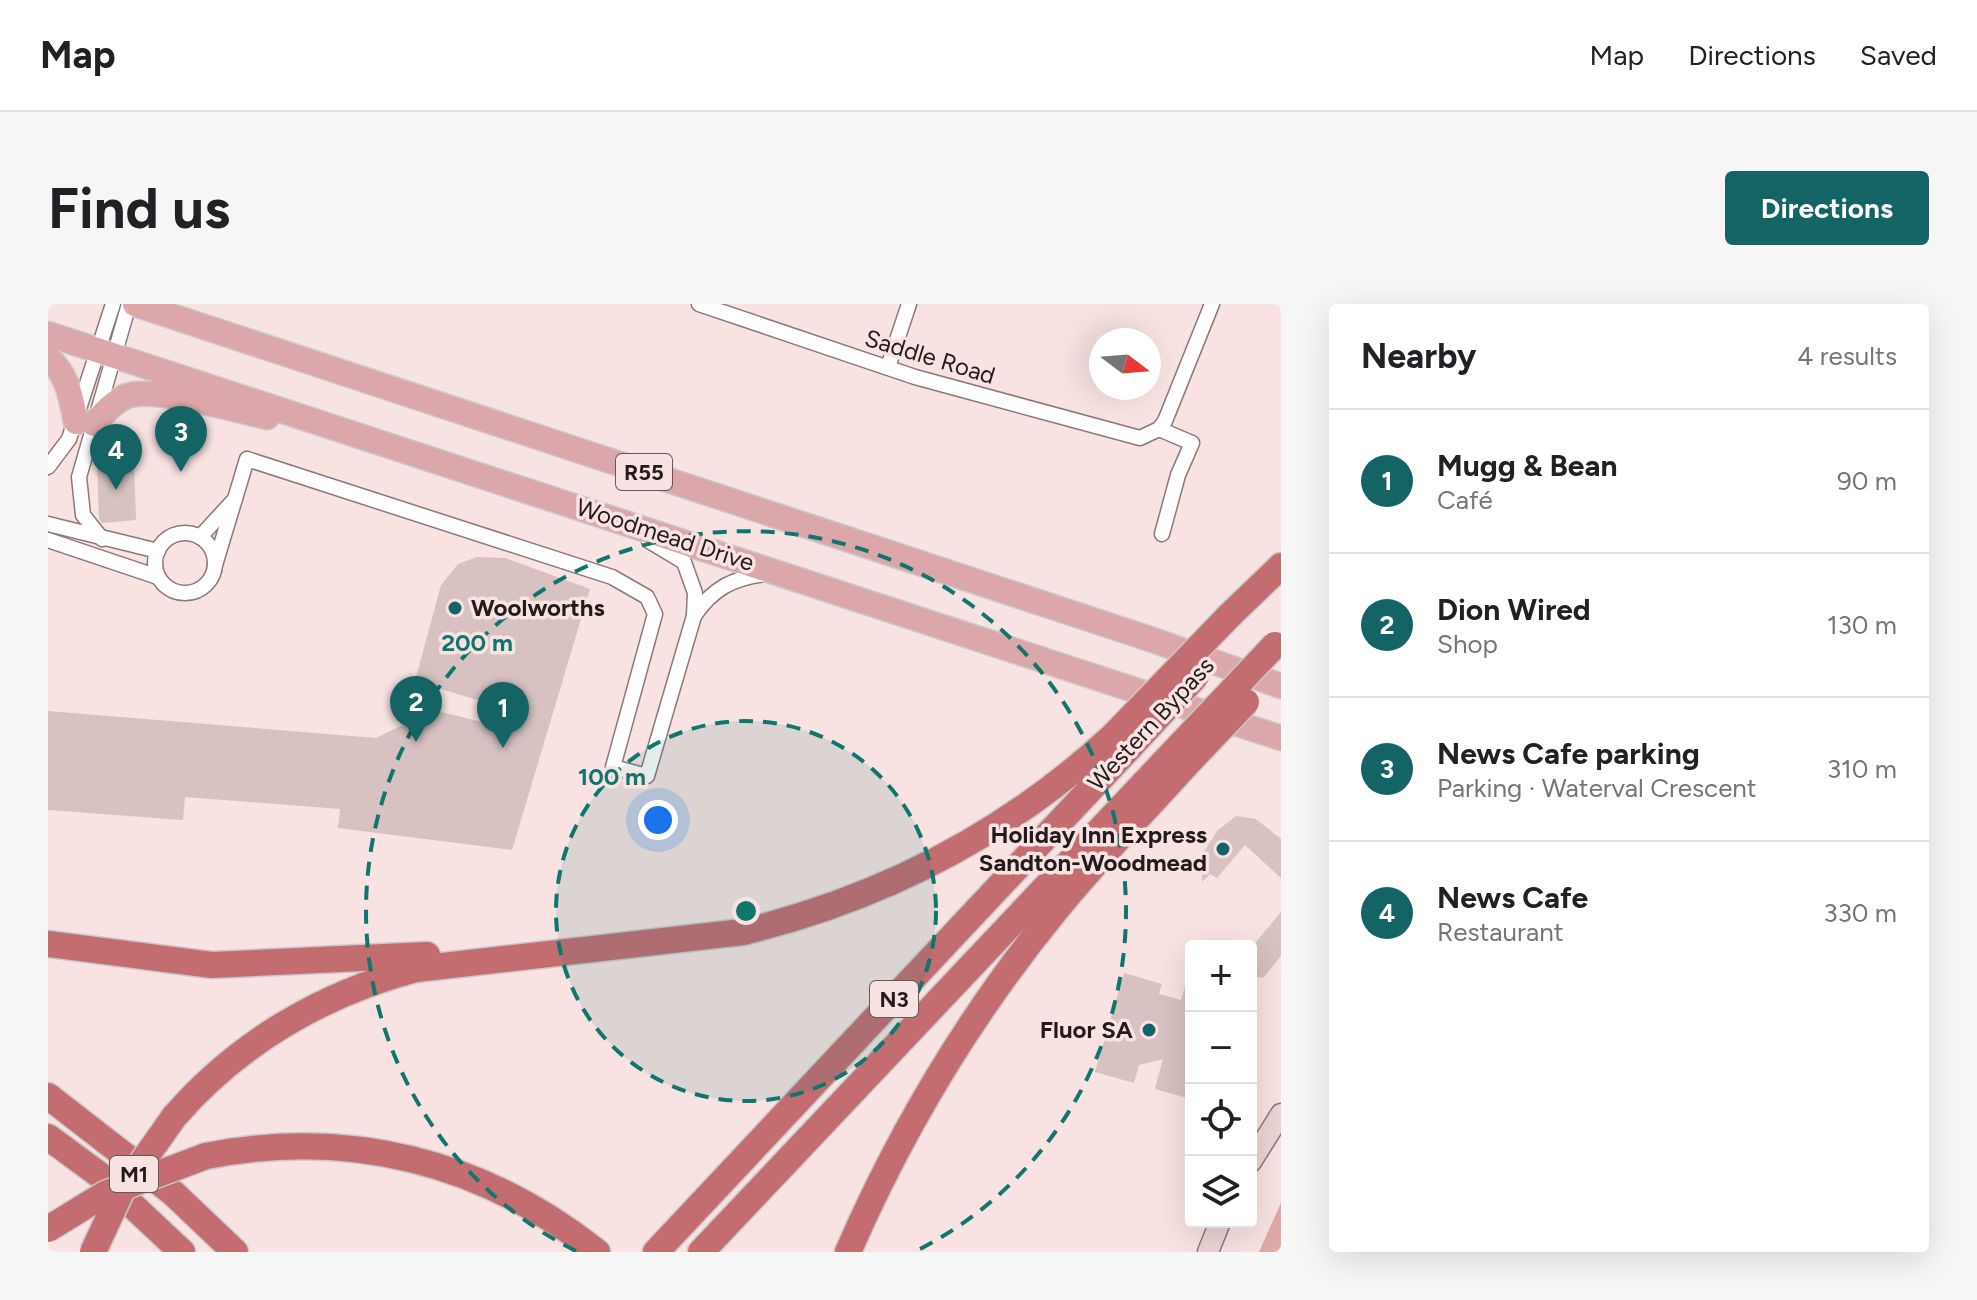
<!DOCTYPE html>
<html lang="en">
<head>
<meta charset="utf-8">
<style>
  body { margin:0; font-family:Figtree,sans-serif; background:#f6f6f6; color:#202124 }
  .controls { position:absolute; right:24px; bottom:24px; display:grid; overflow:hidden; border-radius:8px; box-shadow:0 8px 32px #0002 }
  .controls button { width:72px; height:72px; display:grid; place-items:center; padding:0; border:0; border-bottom:2px solid #e0e0e0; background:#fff; color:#202124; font:40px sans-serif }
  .compass { position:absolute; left:1041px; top:24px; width:72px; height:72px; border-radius:50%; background:#fff; box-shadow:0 8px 32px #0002; rotate:106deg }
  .you { position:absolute; left:610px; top:516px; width:28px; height:28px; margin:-20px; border:6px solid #fff; border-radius:50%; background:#1a73e8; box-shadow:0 0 0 12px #1a73e833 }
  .badge { display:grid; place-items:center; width:52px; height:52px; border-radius:50%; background:#146465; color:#fff; font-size:26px; font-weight:700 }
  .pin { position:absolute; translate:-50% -66px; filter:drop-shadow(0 2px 4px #0008) }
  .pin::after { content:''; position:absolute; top:42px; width:28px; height:24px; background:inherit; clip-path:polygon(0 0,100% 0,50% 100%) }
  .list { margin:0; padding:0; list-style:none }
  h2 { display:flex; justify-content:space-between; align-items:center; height:104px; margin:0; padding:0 32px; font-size:34px }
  h2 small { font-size:26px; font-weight:400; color:#757577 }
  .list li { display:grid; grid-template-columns:52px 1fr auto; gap:24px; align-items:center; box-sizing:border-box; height:144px; padding:0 32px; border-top:2px solid #e0e0e0 }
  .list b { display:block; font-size:30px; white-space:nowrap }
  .list p { margin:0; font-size:26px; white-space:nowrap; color:#757577 }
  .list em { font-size:26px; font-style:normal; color:#757577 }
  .icon { flex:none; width:44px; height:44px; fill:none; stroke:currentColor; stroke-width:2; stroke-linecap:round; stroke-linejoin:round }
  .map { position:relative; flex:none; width:1233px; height:948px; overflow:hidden; border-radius:8px }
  header { display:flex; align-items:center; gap:48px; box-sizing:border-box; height:112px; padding:0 40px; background:#fff; border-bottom:2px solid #e0e0e0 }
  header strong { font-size:38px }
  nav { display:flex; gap:44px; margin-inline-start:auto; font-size:28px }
  .intro { display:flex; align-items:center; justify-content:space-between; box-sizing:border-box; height:192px; padding:0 48px }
  h1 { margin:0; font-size:56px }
  .button { padding:20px 36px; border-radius:8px; background:#146465; color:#fff; font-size:28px; font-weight:700 }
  main { display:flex; gap:48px; padding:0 48px }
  aside { flex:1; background:#fff; border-radius:8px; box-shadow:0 8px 32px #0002 }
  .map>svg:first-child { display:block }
</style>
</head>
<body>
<header>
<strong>Map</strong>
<nav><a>Map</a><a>Directions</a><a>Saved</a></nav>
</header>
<div class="intro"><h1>Find us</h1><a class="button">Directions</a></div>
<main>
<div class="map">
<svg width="1233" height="948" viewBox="0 0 1233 948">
  <rect width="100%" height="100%" fill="#f8e2e2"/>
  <path fill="#dfa8a9" d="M1233 899V948H1211L1232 901Z"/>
  <g fill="#d7c1c1">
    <path d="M86 156 88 216 54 219 51 215 49 159Z"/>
    <path d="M429 253 457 254 542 285 464 546 290 524 292 505 137 493 135 516 0 506V407L328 434 386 406 434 418 439 399 367 377 393 281 410 260Z"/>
    <path d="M1188 512 1208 515 1233 535V574L1197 541 1169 574 1162 570 1154 578 1155 549 1170 526Z"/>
    <path d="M1233 608V652L1215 674 1203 672V644Z"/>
    <path d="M1076 669 1114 680 1111 690 1133 696 1140 673H1143V795L1107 785 1115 755 1091 761 1086 779 1047 768Z"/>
  </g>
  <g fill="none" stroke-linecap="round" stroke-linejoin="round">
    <g stroke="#8c7878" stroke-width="17">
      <g id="street">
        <path d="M651 0 867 73 1092 134 1111 125 1117 117 1164 0"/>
        <path d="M840 63 861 0"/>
        <path d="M1111 125 1144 139 1130 171 1114 230"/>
        <path d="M0 163 21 135 65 0"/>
        <path d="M0 220 110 247"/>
        <circle cx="137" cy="259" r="30"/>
        <path d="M152 233 187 195"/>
        <path d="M54 235 35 211 31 173 81 0"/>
        <path d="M0 236 110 273"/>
        <path d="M167 261 199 155 564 273 599 293 607 310 565 463 599 472 646 312 647 289 636 258 601 237"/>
        <path d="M646 312C665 284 685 274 718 270"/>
      </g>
    </g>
    <g stroke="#8c7878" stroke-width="23">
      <g id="secondary">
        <path d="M1203 858 1233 810"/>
        <path d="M1160 948 1172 918"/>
      </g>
    </g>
    <g stroke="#cac8c8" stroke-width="27">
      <g id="primary">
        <path d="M87 0 1105 336 1233 382"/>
        <path d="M0 30 1233 434"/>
        <path d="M0 54C20 71 23 93 28 118"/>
        <path d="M46 120C56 109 65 98 79 92 106 82 188 106 219 113"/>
      </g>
    </g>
    <g stroke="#cac8c8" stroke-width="29">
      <g id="highway">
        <path d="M1182 311 1233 262"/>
        <path d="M0 640 164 661 379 651"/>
        <path d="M0 792 125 889 187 948"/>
        <path d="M126 813C190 739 274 690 368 665L695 628C835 594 959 530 1065 432"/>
        <path d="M0 833 53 872 134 948"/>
        <path d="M158 852C300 824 435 857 549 948"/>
        <path d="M608 948 1083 442"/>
        <path d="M653 948 1120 454"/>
        <path d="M800 948C853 826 923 710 1007 607 1048 556 1094 510 1137 462"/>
      </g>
    </g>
    <use href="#street" stroke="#fff" stroke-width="14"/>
    <use href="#secondary" stroke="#edd3d4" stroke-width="20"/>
    <use href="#primary" stroke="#dca7aa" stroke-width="24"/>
    <use href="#highway" stroke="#c46d71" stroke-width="26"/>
    <g stroke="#cac8c8" stroke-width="29" stroke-linecap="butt">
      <g id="highway-bridge">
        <path d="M1065 432 1182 311"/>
        <path d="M1083 442 1148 372"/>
        <path d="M1120 454 1227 341"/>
        <path d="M1137 462 1198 398"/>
        <path d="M0 925 57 890 158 852"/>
        <path d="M45 948 73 888 126 813"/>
      </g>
    </g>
    <use href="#highway-bridge" stroke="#c46d71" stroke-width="26"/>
  </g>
  <circle cx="698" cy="607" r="190" fill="#0f766e" fill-opacity=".12"/>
  <g fill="none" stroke="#0f766e" stroke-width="4" stroke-dasharray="14 10">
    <circle cx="698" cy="607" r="190"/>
    <path d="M528 947A380 380 0 1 1 868 947"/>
  </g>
  <g fill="#146465" stroke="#f8e2e2" stroke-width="3">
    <circle cx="407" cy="304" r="8"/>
    <circle cx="1175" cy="545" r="8"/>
    <circle cx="1101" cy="726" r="8"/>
  </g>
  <g text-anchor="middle" stroke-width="7" stroke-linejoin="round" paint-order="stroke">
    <g fill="#f8e2e2" stroke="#635757" stroke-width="2">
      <rect x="568" y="150" width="56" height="36" rx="6"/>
      <rect x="822" y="677" width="48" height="36" rx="6"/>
      <rect x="62" y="852" width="48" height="36" rx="6"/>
    </g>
    <g font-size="22" font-weight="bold" fill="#231b1b">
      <text x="596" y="176">R55</text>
      <text x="846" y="703">N3</text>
      <text x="86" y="878">M1</text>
    </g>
    <g font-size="24" fill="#231b1b" stroke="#f8e2e2">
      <text transform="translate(882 53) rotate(17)" y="8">Saddle Road</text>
      <text transform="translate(617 231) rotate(18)" y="8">Woodmead Drive</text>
      <text transform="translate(1103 420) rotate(-47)" y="8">Western Bypass</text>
    </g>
    <g font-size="24" font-weight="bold" fill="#231b1b" stroke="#f8e2e2" text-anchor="end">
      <text x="423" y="312" text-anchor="start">Woolworths</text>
      <text x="1159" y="539">Holiday Inn Express<tspan x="1159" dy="28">Sandton-Woodmead</tspan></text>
      <text x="1085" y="734">Fluor SA</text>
    </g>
  </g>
  <circle cx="698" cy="607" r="12" fill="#0f766e" stroke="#f8e2e2" stroke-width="4"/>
  <g font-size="24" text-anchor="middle" font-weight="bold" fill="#0f766e" stroke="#f8e2e2" stroke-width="7" stroke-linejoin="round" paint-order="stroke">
    <text x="429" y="347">200 m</text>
    <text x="564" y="481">100 m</text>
  </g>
</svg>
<div class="controls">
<button>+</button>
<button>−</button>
<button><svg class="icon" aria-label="locate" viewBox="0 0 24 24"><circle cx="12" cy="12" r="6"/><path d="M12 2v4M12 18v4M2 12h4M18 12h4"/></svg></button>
<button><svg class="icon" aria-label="layers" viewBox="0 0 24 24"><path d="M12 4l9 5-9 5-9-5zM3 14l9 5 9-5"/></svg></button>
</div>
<svg class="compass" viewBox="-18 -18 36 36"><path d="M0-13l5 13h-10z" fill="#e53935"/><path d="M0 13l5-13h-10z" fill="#757577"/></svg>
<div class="you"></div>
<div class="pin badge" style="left:455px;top:444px">1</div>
<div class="pin badge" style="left:368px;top:438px">2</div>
<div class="pin badge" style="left:133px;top:168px">3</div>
<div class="pin badge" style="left:68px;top:186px">4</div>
</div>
<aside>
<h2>Nearby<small>4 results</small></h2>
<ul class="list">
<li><span class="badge">1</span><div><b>Mugg &amp; Bean</b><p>Café</p></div><em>90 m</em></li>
<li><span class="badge">2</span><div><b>Dion Wired</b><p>Shop</p></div><em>130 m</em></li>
<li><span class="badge">3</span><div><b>News Cafe parking</b><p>Parking · Waterval Crescent</p></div><em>310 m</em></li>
<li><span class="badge">4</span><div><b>News Cafe</b><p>Restaurant</p></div><em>330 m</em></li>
</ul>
</aside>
</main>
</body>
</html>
